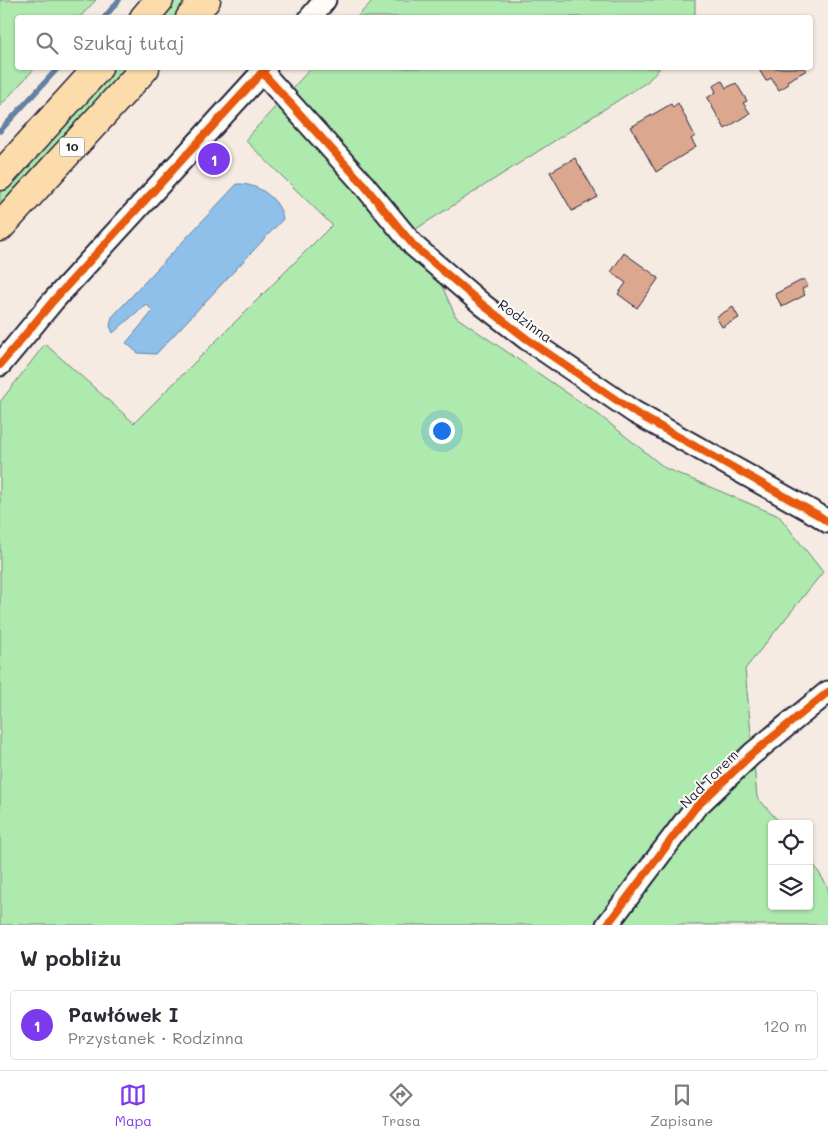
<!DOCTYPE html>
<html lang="pl">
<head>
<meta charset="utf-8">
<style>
  body { margin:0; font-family:Mali,sans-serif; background:#f2f2f3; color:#2b2b33 }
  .controls { position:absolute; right:15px; bottom:15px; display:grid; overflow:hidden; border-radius:5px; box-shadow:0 1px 4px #0004 }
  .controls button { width:45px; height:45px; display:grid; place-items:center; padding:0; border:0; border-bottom:1px solid #e1e1e2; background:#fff; color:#2b2b33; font:25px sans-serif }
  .you { position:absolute; left:441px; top:430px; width:18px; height:18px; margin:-12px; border:4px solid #fff; border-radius:50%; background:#1a73e8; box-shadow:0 0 0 8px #1a73e833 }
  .badge { display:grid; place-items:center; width:32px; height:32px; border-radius:50%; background:#7c3aed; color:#fff; font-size:16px; font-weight:700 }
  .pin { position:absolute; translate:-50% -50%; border:2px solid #fff; box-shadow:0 1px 5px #0006 }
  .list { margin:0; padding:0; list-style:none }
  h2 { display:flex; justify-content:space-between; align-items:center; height:65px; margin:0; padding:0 20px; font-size:21px }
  h2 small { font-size:16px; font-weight:400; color:#7c7c81 }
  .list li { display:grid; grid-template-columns:32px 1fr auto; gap:15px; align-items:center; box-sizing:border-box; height:70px; margin:0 10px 10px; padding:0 10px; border:1px solid #e1e1e2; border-radius:5px }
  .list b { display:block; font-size:19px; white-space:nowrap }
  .list p { margin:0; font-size:16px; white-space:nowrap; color:#7c7c81 }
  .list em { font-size:16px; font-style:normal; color:#7c7c81 }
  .icon { flex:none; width:28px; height:28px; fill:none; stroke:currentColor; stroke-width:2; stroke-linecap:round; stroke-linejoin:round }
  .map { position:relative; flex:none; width:828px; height:925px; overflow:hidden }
  .search { position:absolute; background:#fff; box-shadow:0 1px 4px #0004; left:15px; right:15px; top:15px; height:55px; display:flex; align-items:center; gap:12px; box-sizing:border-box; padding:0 18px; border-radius:5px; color:#7c7c81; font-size:19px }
  .sheet { height:145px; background:#fff }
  nav { display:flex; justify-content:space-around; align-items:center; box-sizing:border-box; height:70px; border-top:1px solid #e1e1e2; background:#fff; font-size:14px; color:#7c7c81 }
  nav a { display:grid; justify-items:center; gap:2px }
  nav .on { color:#7c3aed }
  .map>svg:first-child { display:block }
</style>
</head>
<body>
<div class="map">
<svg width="828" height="925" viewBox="0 0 828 925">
  <rect width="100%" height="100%" fill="#f6ebe2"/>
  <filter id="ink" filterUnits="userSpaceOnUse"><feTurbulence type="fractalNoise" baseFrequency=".02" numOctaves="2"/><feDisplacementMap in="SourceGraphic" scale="10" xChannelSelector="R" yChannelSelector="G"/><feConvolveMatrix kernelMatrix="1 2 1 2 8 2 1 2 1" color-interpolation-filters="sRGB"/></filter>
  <g filter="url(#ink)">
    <g fill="#aee9ae" stroke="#688674">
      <path d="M0 0H96L80 17 18 18V68H35L0 106Z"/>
      <path d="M176 0H192L176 17 160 18Z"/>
      <path d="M373 0H695V17H357Z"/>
      <path d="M114 68H130L0 210V193Z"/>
      <path d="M311 68H660L647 82 416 229 456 317 598 414 665 468 779 516 823 572 745 669 757 797 781 824H772V906H809V857L828 887V925H0V402L45 344 134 423 332 225 245 140Z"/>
    </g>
    <path fill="#8ec0ea" stroke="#6381a4" d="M237 184C257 183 280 198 283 219L156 354 138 353 126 343 153 311 146 304 113 333 110 326 112 317Z"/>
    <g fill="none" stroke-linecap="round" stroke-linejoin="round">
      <g stroke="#6381a4" stroke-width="5.5">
        <path d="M104 18 119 0"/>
        <path d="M0 131 58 68"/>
      </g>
    </g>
    <g fill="#dba78e" stroke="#22223b">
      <path d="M758 68H805L807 70 787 81 789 84 779 90 771 78 766 81Z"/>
      <path d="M722 81 726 88 736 83 747 101 743 103 750 113 725 129 707 98 716 92 713 86Z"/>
      <path d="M678 103 695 136 691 139 696 147 656 172 631 127 671 104 673 107Z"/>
      <path d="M575 158 598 197 572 211 550 172Z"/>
      <path d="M624 253 659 278 637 308 618 294 626 283 611 272Z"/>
      <path d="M804 279 808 286 802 289 805 295 782 307 775 294Z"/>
      <path d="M733 307 739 318 722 327 716 317Z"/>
    </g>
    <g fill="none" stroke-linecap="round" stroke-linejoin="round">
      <g stroke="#22223b" stroke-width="25">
        <g id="minor">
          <path d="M310 18 325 0"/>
          <path d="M262 72 363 184 414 246 483 305 527 339 634 412 818 515 828 522"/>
          <path d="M0 365 53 301 266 68"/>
          <path d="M607 925 695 808 752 754 828 692"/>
        </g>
      </g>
      <g stroke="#22223b" stroke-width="31">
        <g id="highway">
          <path d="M144 18 159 0"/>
          <path d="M190 18 206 0"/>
          <path d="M0 176 98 68"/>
          <path d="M0 227 145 68"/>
        </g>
      </g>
      <use href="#minor" stroke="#fdfcf7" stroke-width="21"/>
      <use href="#highway" stroke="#fddcac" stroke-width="28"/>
      <g stroke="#fdfcf7" stroke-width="11">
        <g id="cycleway">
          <path d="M262 72 363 184 414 246 483 305 527 339 634 412 818 515 828 522"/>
          <path d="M0 365 53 301 266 68"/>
          <path d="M607 925 695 808 752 754 828 692"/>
        </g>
      </g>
      <use href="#cycleway" stroke="#e8590c" stroke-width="8"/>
    </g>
  </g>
  <g text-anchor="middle" stroke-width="4" stroke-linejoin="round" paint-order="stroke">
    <rect fill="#fdfcf7" stroke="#646373" stroke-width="1" x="59.5" y="137.5" width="25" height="19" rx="4"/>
    <g font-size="12" font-weight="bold" fill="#22223b">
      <text x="72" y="151">10</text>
    </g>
    <g font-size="14" fill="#22223b" stroke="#fdfcf7">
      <text transform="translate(525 321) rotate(36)" y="5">Rodzinna</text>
      <text transform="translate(709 779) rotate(-45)" y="5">Nad Torem</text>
    </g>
  </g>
</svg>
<div class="controls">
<button><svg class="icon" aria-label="locate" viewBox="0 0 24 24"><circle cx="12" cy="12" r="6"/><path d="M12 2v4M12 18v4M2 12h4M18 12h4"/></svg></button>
<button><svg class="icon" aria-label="layers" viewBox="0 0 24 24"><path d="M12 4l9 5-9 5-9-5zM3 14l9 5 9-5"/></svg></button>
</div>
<div class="you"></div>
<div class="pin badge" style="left:214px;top:159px">1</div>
<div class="search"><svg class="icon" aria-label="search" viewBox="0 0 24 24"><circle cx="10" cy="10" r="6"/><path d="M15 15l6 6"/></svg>Szukaj tutaj</div>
</div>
<section class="sheet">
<h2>W pobliżu<small></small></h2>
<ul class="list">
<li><span class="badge">1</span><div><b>Pawłówek I</b><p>Przystanek · Rodzinna</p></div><em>120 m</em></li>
</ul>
</section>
<nav>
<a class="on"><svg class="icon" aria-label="map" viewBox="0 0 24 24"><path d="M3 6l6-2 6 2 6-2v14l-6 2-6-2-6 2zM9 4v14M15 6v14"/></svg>Mapa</a>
<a><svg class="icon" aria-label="directions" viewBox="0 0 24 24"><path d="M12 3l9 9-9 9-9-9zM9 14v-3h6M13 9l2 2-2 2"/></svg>Trasa</a>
<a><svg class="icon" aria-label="saved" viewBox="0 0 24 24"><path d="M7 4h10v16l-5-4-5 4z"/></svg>Zapisane</a>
</nav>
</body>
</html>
